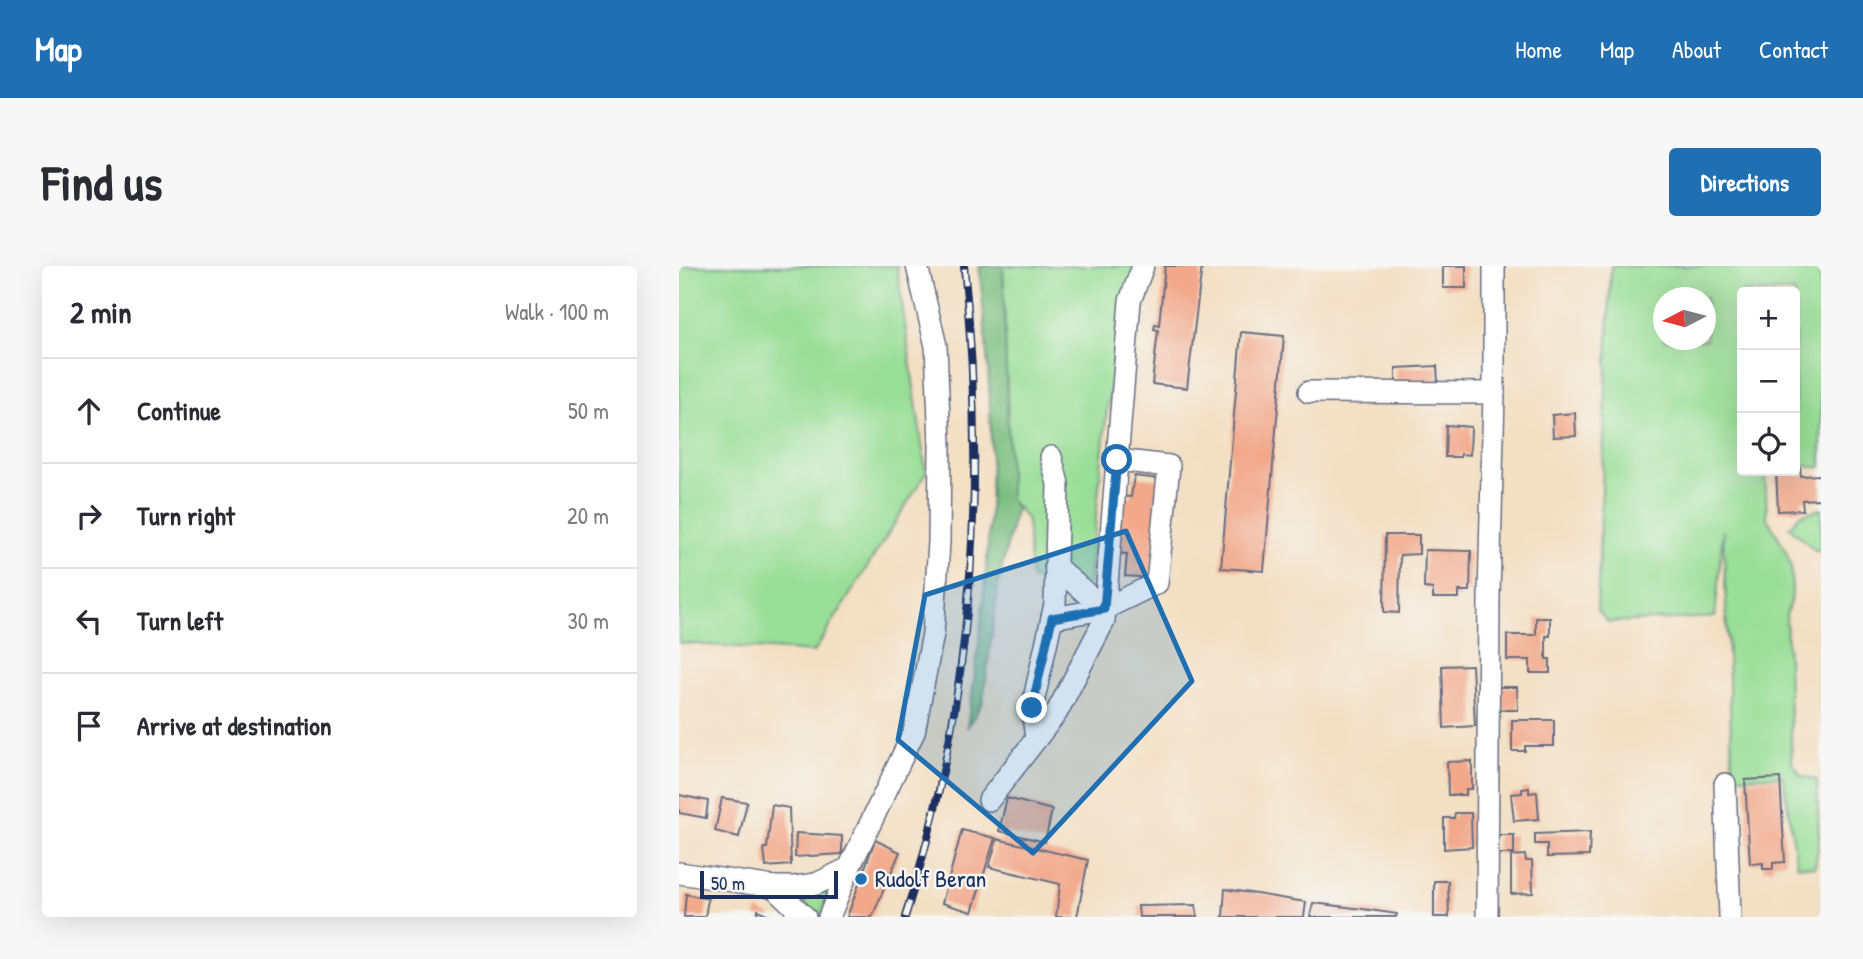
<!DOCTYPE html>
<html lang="en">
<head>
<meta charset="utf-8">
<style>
  body { margin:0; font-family:"Patrick Hand",sans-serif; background:#f7f7f7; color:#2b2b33 }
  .controls { position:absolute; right:21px; top:21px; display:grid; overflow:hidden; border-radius:7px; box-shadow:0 7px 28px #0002 }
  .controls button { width:63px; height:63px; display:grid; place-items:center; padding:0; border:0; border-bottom:2px solid #e1e1e2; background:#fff; color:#2b2b33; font:35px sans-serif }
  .compass { position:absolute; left:974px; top:21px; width:63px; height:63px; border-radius:50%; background:#fff; box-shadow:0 7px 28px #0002; rotate:264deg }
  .scale { position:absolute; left:21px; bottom:18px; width:138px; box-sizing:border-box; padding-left:7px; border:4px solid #1b2f5e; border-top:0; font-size:19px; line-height:24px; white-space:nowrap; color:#1b2f5e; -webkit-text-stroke:5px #f6f6f2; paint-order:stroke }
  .stop { position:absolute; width:21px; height:21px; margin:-16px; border:5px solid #1f6fb2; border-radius:50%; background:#fff }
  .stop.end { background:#1f6fb2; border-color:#fff; box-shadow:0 2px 7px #0008 }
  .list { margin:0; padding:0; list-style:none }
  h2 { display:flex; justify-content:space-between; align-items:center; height:91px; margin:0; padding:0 28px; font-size:30px }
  h2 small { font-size:23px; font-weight:400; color:#7c7c81 }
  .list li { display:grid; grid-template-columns:46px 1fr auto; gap:21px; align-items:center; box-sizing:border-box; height:105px; padding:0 28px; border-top:2px solid #e1e1e2 }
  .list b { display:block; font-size:26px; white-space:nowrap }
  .list em { font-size:23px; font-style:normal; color:#7c7c81 }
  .icon { flex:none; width:38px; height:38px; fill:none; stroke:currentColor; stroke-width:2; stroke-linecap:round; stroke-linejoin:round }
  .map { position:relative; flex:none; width:1142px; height:651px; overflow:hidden; border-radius:7px }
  header { display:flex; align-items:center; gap:42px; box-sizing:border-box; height:98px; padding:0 35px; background:#1f6fb2; color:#fff }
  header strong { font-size:33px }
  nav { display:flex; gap:38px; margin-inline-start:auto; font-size:24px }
  .intro { display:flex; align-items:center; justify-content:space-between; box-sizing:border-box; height:168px; padding:0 42px }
  h1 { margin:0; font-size:49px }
  .button { padding:18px 32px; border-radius:7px; background:#1f6fb2; color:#fff; font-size:24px; font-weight:700 }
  main { display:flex; gap:42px; padding:0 42px }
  aside { flex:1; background:#fff; border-radius:7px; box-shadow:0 7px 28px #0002 }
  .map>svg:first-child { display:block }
</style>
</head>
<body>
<header>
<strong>Map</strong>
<nav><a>Home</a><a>Map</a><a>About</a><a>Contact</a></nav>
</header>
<div class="intro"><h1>Find us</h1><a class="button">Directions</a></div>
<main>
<aside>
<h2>2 min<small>Walk · 100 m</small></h2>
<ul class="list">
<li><svg class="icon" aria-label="ahead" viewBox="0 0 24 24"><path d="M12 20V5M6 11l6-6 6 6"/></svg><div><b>Continue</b></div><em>50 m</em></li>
<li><svg class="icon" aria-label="right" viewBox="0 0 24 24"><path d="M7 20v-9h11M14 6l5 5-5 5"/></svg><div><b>Turn right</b></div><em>20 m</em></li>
<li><svg class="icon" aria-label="left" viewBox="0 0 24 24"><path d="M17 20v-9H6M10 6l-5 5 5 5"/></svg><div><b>Turn left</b></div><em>30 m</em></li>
<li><svg class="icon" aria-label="arrive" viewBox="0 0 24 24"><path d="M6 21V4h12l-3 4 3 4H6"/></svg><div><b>Arrive at destination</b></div></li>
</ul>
</aside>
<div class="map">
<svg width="1142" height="651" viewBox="0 0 1142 651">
  <rect width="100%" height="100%" fill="#f6f6f2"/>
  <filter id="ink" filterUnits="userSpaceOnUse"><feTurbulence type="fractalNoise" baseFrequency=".0143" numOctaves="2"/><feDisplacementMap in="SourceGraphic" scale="14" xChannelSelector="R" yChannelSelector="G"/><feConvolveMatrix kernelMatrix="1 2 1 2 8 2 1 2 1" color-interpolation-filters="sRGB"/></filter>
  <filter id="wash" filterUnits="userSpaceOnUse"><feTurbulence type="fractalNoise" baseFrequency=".00686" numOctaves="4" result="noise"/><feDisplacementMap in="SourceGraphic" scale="28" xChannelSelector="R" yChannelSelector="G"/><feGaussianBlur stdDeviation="1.57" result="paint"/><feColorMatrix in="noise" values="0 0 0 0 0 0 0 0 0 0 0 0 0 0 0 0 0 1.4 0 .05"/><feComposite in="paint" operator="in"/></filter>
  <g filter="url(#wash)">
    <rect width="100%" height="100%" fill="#f3dfc3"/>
    <g fill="#99de96" stroke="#5a867a" stroke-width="2" fill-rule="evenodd">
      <path d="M0 0H218V2L247 207 135 386 0 377Z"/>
      <path d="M324 0H458L428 143 410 319 352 313 348 253 331 234Z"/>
      <path d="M932 0H1142V201H1131L1116 194V26H1063V205H1086L1088 252 1106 283 1112 300 1113 329 1107 349 1113 496 1122 510 1138 514 1140 574 1136 601 1118 599 1104 510 1057 511 1053 495 1044 264 1036 351 929 356 918 344ZM985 32H1027V74H985Z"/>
      <path d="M1142 243V284H1136L1110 261 1121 249Z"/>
      <path d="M147 624 150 626 142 649H136L121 632V629Z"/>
    </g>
    <path fill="#7abd7f" stroke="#4a766e" stroke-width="2" d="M300 0H324L331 234 337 241 320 314 304 436 288 462C302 372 312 282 312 191 312 127 307 64 300 0Z"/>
    <g id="blocks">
      <g fill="#f2a98b">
        <path d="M486 0H523L508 122 473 118 479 64 475 63 476 58 480 59Z"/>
        <rect x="764" y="0" width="23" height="22"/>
        <path d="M562 66 605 70 585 305 542 302Z"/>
        <path d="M758 100 759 117 717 118V102Z"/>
        <path d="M896 147 897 170 874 171 873 149Z"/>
        <path d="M767 159 792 161 791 189 782 188 781 191H766Z"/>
        <path d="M1116 201H1121L1122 210 1142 209V233L1123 234 1124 244 1099 245 1097 205H1116Z"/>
        <path d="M455 210 481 213 472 312 446 310 448 288 434 287 439 230 452 231Z"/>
        <path d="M706 269H740V288L721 289 720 347 705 346Z"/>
        <path d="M746 284 792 285 791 325H780V332H754V323L745 322Z"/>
        <path d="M857 352H871V370H867V393H871V407H851V394H828V369H857Z"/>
        <path d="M793 399 796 460 765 462 763 400Z"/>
        <path d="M820 421H838L839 444H819Z"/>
        <path d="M833 454H875V480H846V485H833Z"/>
        <path d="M793 495V523H787V529H769L768 496Z"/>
        <path d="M1101 512 1106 596 1094 597V603H1084V597L1071 598 1066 514Z"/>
        <path d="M850 522V527L858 526 860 553 835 555 832 528 843 527V523Z"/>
        <path d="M0 529 29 535 27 552 0 547Z"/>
        <path d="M43 532 68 536 60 571 36 565Z"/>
        <path d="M328 532 373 544 366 576 320 565Z"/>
        <path d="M93 539 110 542 112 599 87 601 85 582H88Z"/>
        <path d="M776 547H792L793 581 765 583V552H775Z"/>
        <path d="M283 564 316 572 293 646 263 637Z"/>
        <path d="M911 566 910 590 868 591V578H856V568Z"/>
        <path d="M117 567 163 570V588L116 591Z"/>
        <path d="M818 569H835V588H817Z"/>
        <path d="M318 573 409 594 398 651H377L381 618 310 601Z"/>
        <path d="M196 574 221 586 193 651H168Z"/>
        <path d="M846 589 847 595H853L854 627 832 628V590Z"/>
        <path d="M755 615H769L770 651H755Z"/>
        <path d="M546 623 627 636 625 651H544Z"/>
        <path d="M7 628 29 633 26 651H5Z"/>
        <path d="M634 637 684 643 718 648 717 651H631Z"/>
        <path d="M517 639 518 651H460L459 640Z"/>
        <path d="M79 644 94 651H77Z"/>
      </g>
    </g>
  </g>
  <g filter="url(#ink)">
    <use href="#blocks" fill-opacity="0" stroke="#676d81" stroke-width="2"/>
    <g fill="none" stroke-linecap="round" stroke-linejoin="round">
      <g stroke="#676d81" stroke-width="24">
        <g id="minor">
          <path d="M815 0V127"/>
          <path d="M630 126 815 127 810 330 808 651"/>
          <path d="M376 300 425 343"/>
          <path d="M373 352 425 343 478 317 490 200 438 194"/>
          <path d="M357 473 353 442 376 338 379 218 372 191"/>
          <path d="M1046 518 1051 651"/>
          <path d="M310 534 378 446 425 355 451 35 464 0"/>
          <path d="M0 607 95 621H116L137 618 170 602 235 466 254 368 260 276 261 179 257 80 238 0"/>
          <path d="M95 621 126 651"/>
          <path d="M150 651 170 602"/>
        </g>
      </g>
      <use href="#minor" stroke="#fff" stroke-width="21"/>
      <g stroke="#1b2f5e" stroke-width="8">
        <path id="rail" d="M226 651C294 439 308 221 285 0"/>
      </g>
      <use href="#rail" stroke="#f6f6f2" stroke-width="5" stroke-dasharray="16" stroke-linecap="butt"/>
    </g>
  </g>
  <g fill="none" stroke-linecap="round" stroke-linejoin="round" filter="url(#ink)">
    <path stroke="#1f6fb2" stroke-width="9" d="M353 442 373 352 425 343 438 194"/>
  </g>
  <path fill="#1f6fb2" fill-opacity="0.2" stroke="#1f6fb2" stroke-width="5" stroke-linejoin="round" d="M447 265 513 415 354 587 219 474 246 329Z"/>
  <circle fill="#1f6fb2" stroke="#f6f6f2" stroke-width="2.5" cx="182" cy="613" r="7"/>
  <g text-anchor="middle" stroke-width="5" stroke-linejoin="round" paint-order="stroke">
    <g font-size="24" fill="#1b2f5e" stroke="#f6f6f2" text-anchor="start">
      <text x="196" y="621">Rudolf Beran</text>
    </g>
  </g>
</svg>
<div class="controls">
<button>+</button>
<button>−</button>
<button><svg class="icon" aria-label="locate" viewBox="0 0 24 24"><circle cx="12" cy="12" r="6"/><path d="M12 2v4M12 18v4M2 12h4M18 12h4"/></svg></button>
</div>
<svg class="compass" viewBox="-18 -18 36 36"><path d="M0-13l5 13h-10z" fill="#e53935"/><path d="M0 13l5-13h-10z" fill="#7c7c81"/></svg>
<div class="scale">50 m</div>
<div class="stop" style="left:438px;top:194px"></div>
<div class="stop end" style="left:353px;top:442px"></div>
</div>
</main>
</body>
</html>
